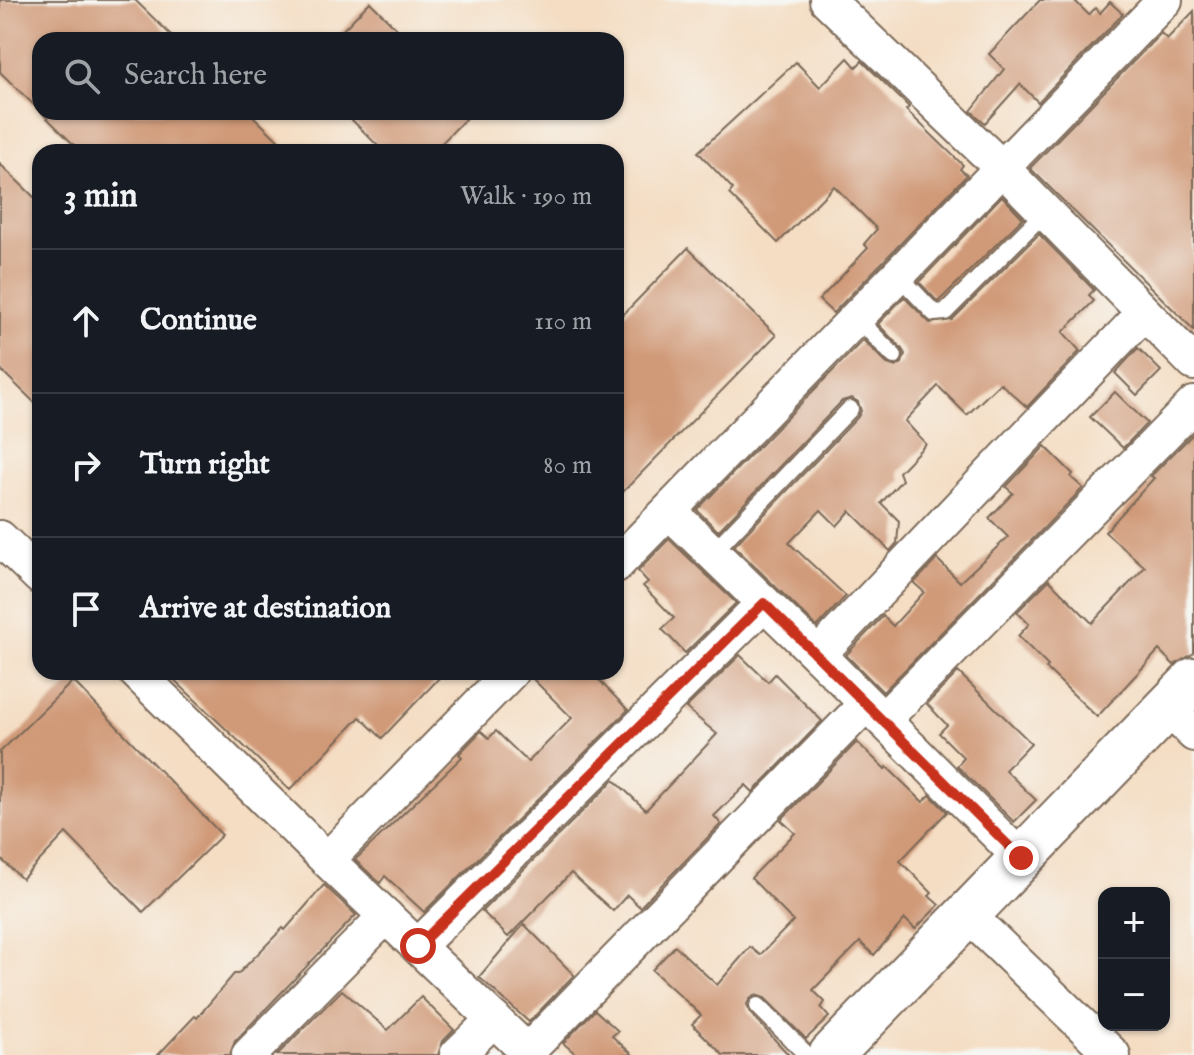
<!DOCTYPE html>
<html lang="en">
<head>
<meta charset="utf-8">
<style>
  body { margin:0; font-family:"IM FELL English",serif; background:#20242c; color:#f1f3f6 }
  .controls { position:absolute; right:24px; bottom:24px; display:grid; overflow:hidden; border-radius:16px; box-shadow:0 2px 6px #0004 }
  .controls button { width:72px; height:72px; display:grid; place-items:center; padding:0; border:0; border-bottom:2px solid #363941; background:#171b24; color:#f1f3f6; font:40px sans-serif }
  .stop { position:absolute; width:24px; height:24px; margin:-18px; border:6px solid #c8321e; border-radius:50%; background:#fff }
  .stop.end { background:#c8321e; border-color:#fff; box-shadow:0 2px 8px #0008 }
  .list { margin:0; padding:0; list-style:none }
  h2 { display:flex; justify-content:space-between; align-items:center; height:104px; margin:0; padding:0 32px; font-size:34px }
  h2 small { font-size:26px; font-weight:400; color:#9ea1a6 }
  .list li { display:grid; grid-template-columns:52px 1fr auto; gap:24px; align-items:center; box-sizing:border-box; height:144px; padding:0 32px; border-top:2px solid #363941 }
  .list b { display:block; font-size:30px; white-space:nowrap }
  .list em { font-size:26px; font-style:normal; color:#9ea1a6 }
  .icon { flex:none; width:44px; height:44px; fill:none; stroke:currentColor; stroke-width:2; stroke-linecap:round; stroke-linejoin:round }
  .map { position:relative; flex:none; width:1194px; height:1055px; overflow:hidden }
  .search { position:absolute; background:#171b24; box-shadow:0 2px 6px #0004; left:32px; top:32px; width:592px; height:88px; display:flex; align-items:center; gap:20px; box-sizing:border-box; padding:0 28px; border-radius:24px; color:#9ea1a6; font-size:30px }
  .panel { position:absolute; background:#171b24; box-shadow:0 2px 6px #0004; left:32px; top:144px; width:592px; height:536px; border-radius:24px }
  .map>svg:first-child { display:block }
</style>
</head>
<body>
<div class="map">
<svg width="1194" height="1055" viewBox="0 0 1194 1055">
  <rect width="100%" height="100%" fill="#f6f6f2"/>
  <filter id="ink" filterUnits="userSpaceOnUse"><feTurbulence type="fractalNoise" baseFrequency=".0125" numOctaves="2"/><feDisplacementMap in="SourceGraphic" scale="16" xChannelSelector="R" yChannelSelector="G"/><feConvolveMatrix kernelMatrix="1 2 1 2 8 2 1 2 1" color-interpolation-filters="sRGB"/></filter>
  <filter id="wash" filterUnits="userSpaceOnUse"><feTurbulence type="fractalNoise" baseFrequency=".006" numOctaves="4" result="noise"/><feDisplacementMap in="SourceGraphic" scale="32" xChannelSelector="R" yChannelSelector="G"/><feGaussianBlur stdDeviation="1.8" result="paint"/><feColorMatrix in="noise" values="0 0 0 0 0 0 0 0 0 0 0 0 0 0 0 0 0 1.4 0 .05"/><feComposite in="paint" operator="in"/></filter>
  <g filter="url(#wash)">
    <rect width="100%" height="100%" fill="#f4ddc3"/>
    <g id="blocks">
      <g fill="#d09a78">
        <path d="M0 0H135L176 40H40V111L0 72Z"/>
        <path d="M1040 0H1074L1089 15 1095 8 1100 13 1110 2 1123 14 1038 102 1020 84 985 123 971 111 1004 69 989 54Z"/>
        <path d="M370 2 408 40H333Z"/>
        <path d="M1194 11V330L1030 168 1161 33 1167 39Z"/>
        <path d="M848 58 856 67 862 61 909 107 906 110 963 165 960 169 967 175 833 313 819 300 868 248 864 244 877 229 834 186 778 243 729 194 733 189 698 152 796 62 820 87Z"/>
        <path d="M41 112H249L290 152H81Z"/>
        <path d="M344 112H472L433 152H384Z"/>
        <path d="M0 164 40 203V408L0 369Z"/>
        <path d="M1002 196 1023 218 938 302 919 282Z"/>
        <path d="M1039 234 1094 290 1089 295 1094 301 1063 332 1080 351 1027 407 1000 383 967 415 938 386 905 421 926 444 899 472 902 480 881 503 899 521 897 543 890 551 850 511 837 526 821 510 789 543 846 596 817 627 734 546 858 417 861 411 858 402 852 398 842 401 718 531 697 510 863 340 887 364 896 367 902 363 905 354 902 349 878 324 904 297 930 323 952 320Z"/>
        <path d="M688 248 776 335 616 499V322Z"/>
        <path d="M1138 348 1161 371 1137 395 1115 373Z"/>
        <path d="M1115 392 1147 423 1123 448 1090 417Z"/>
        <path d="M1194 433V653L1174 665 1159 650 1097 717 1046 668 1048 666 1018 636 1029 624 1017 612 1049 580 1092 623 1145 567 1105 532 1154 478 1151 476Z"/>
        <path d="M1045 446 1073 474 1071 477 1083 488 883 692 846 655 883 616 893 626 924 592 914 583 937 559 960 582 1008 537 989 518 1013 493 1006 487Z"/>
        <path d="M669 539 736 603 685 653 662 629 674 618 643 586 648 582 638 571Z"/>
        <path d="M740 655 768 682 775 674 822 721 753 792 746 785 714 816 721 824 640 907 627 895 613 911 571 873 508 937 482 911 614 780 646 810 717 734 686 708Z"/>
        <path d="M166 672H445L382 738 360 717 290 790Z"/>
        <path d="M530 672H591L628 710 424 912 385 876 380 883 355 860 462 757 459 754 481 731 489 738 496 731 528 762 572 718 530 676Z"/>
        <path d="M958 672 1031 743 1005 770 1036 800 1014 822 957 766 964 758 939 733 947 725 927 704Z"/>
        <path d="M73 681 222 835 143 912 66 833 22 879 0 858V752Z"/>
        <path d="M857 742 885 769 887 767 923 802 930 795 947 812 900 861 932 893 929 896 939 905 915 929 905 919 874 955 860 942 813 990 825 1002 821 1008 829 1017 806 1039 765 998 756 995 750 999 747 1004 750 1013 789 1055H723L692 1024 701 1015 652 970 675 946 717 985 750 947 760 955 793 921 751 878 795 833 781 820Z"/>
        <path d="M324 885 356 915 235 1041 230 1055H158L195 1016 197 1018 234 974H238L283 928 285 930Z"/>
        <path d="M524 924 574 975 529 1022 479 977Z"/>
        <path d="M342 990 388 1030 421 997 454 1030 443 1041 438 1055H277Z"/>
        <path d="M595 1010 618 1031 612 1036 633 1055H577L563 1043Z"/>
      </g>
    </g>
  </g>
  <g filter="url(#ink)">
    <use href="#blocks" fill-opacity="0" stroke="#7c6958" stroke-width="2"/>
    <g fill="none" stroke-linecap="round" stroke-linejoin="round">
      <g stroke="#7c6958" stroke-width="20">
        <g id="lane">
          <path d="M899 276 934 313 945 312 1045 212"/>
          <path d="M857 318 894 356"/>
          <path d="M712 553 850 409"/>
          <path d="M758 1006 807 1055"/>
        </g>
      </g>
      <g stroke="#7c6958" stroke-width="38">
        <g id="street">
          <path d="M827 0 1003 169 1194 363"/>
          <path d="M669 511 818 655 1021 858"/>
          <path d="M0 538 40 577"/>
          <path d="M616 565 1165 0"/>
          <path d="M818 655 1144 313"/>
          <path d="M136 672 327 860 531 1055"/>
          <path d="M1167 707 1194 734"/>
          <path d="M883 720 1194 404"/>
          <path d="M327 860 511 672"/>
          <path d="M967 914 1113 1055"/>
          <path d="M418 946 764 603"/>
          <path d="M528 1051 866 704"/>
          <path d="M249 1055 386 916"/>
          <path d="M457 1055 494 1019"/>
        </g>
      </g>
      <g stroke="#7c6958" stroke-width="48">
        <path id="secondary" d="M831 1055 1194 680"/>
      </g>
      <use href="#lane" stroke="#fff" stroke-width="16"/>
      <use href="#street" stroke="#fff" stroke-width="34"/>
      <use href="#secondary" stroke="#fff" stroke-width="44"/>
    </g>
  </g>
  <g fill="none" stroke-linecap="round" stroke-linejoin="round" filter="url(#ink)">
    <path stroke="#c8321e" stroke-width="10" d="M418 946 764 603 1021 858"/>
  </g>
</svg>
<div class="controls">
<button>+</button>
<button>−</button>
</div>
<div class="stop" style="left:418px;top:946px"></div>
<div class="stop end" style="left:1021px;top:858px"></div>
<div class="search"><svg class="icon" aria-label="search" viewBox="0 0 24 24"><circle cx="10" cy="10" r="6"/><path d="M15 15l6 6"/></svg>Search here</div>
<section class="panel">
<h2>3 min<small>Walk · 190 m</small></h2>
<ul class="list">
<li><svg class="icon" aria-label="ahead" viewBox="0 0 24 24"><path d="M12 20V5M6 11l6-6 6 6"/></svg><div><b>Continue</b></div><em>110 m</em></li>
<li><svg class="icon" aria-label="right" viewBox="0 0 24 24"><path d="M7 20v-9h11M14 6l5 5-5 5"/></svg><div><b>Turn right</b></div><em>80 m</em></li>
<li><svg class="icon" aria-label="arrive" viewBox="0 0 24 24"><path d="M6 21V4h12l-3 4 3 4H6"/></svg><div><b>Arrive at destination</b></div></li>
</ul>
</section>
</div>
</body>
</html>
